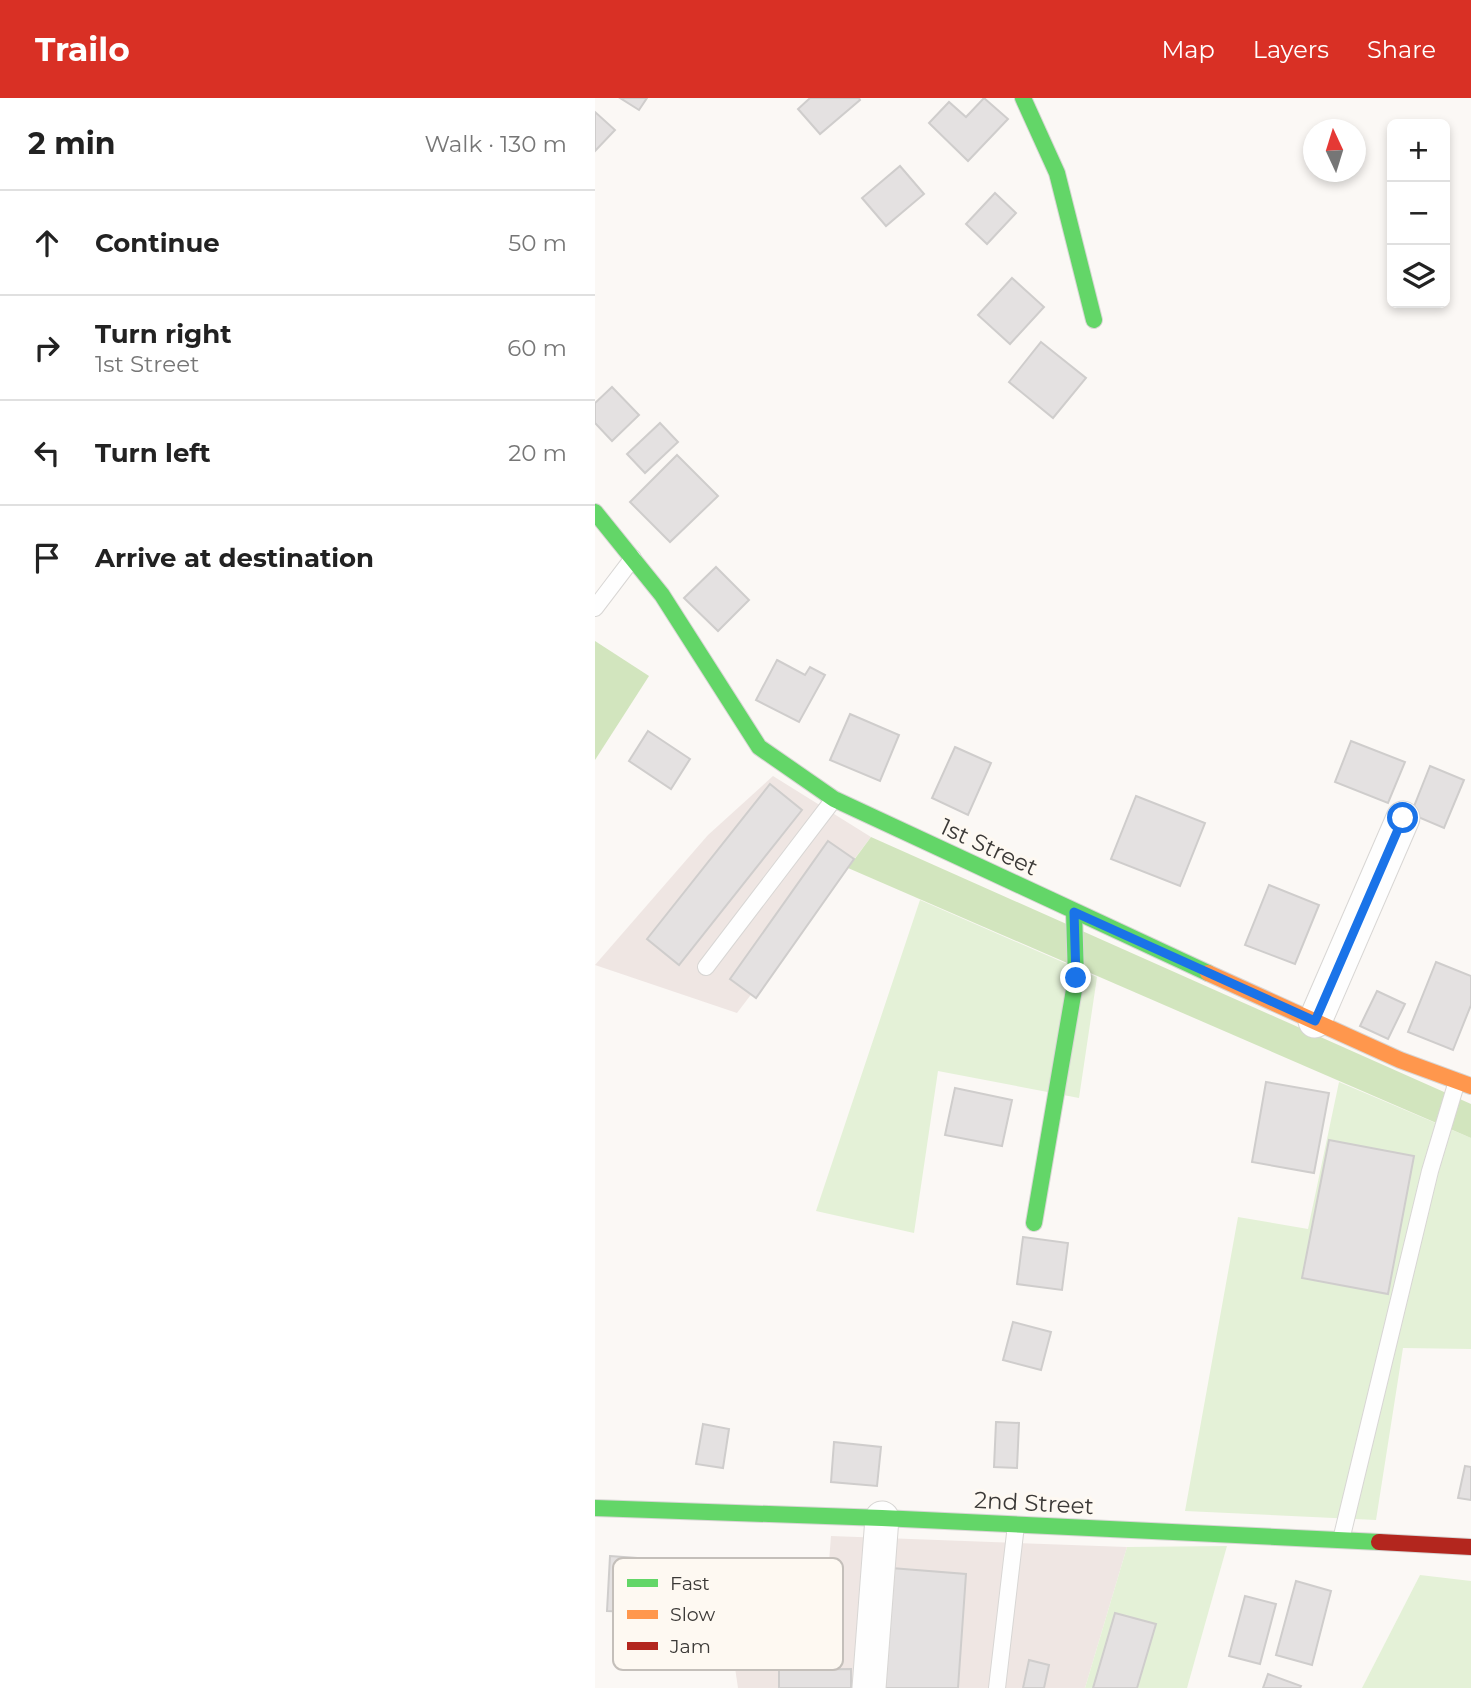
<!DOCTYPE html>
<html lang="en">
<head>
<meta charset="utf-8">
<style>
  body { margin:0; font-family:Montserrat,sans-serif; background:#f2f2f2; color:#222 }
  .controls { position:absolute; right:21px; top:21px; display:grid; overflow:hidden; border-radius:10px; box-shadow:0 4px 10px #0003 }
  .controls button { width:63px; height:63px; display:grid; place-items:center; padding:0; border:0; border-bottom:2px solid #e0e0e0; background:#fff; color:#222; font:35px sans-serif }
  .compass { position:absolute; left:708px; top:21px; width:63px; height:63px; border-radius:50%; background:#fff; box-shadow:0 4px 10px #0003; rotate:356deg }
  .stop { position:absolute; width:21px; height:21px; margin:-16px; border:5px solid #1a73e8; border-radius:50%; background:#fff }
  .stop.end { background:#1a73e8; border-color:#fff; box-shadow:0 2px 7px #0008 }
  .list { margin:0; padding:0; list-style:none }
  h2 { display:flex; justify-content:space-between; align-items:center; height:91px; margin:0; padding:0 28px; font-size:30px }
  h2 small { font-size:23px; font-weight:400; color:#767676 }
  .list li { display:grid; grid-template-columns:46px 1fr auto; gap:21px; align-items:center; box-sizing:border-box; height:105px; padding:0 28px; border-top:2px solid #e0e0e0 }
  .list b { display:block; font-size:26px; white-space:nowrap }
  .list p { margin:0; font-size:23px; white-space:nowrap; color:#767676 }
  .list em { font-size:23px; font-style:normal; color:#767676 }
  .icon { flex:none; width:38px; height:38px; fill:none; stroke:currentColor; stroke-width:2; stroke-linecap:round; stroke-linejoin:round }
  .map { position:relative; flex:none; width:876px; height:1590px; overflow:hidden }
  header { display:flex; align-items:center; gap:42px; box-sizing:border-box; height:98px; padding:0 35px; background:#d93025; color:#fff }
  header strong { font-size:33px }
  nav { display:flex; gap:38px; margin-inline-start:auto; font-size:24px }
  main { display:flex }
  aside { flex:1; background:#fff }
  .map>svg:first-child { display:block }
</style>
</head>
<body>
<header>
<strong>Trailo</strong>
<nav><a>Map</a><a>Layers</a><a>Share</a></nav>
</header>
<main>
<aside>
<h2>2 min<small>Walk · 130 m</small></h2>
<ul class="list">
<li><svg class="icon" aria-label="ahead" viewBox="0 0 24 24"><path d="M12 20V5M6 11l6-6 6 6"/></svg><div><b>Continue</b></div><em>50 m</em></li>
<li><svg class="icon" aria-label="right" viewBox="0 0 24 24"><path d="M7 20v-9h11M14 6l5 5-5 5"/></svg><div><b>Turn right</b><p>1st Street</p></div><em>60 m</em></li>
<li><svg class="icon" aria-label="left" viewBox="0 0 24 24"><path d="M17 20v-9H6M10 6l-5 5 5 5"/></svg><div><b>Turn left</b></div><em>20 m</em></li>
<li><svg class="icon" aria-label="arrive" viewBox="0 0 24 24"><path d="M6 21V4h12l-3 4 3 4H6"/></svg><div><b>Arrive at destination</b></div></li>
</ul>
</aside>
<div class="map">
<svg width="876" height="1590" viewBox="0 0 876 1590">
  <rect width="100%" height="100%" fill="#fbf8f5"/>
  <g fill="#efe6e3">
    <path d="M178 678 276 739 142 915 0 867 113 737Z"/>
    <path d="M236 1438 532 1449 490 1590H143L139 1563 174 1568 176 1543 228 1541Z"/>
  </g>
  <g fill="#e4f1d7">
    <path d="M325 802 502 879 484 1000 343 973 319 1135 221 1113Z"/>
    <path d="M744 984 876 1040V1251L808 1250 781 1422 590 1413 643 1119 713 1131Z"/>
    <path d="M632 1448 592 1590H490L532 1449Z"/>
    <path d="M825 1477 876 1483V1590H767Z"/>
  </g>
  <g fill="#d2e5be">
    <path d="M0 543 54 578 0 662Z"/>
    <path d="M276 739 876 1006V1040L253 770Z"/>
  </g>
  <g fill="#e4e1e1" stroke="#cfcdcc" stroke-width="2">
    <path d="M25 0H52L44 12Z"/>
    <path d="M215 0H264L265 2 225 36 203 11Z"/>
    <path d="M389 0 413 21 373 63 334 25 354 4 371 19Z"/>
    <path d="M0 14 20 32 0 53Z"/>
    <path d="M305 68 329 96 291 128 267 100Z"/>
    <path d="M400 95 421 115 392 146 371 126Z"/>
    <path d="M417 180 449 209 415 246 383 217Z"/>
    <path d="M446 244 491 280 458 320 414 284Z"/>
    <path d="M17 289 44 317 17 343 0 325V305Z"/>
    <path d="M65 325 83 344 50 375 32 356Z"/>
    <path d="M82 357 123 398 75 444 35 404Z"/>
    <path d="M121 469 154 502 123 533 89 500Z"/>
    <path d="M182 562 210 577 215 569 230 577 204 624 161 602Z"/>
    <path d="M255 616 304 637 285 683 235 662Z"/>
    <path d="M53 633 95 661 76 691 34 663Z"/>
    <path d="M756 643 810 664 793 705 740 684Z"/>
    <path d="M360 649 396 665 373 717 337 700Z"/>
    <path d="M835 668 869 682 849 730 816 716Z"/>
    <path d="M175 686 207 712 84 867 52 841Z"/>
    <path d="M541 698 610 725 585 788 516 761Z"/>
    <path d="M233 743 259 761 161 900 135 881Z"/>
    <path d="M674 787 724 807 700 866 650 847Z"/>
    <path d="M841 864 876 878V907L858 952 813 934Z"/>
    <path d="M782 893 810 906 793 941 765 928Z"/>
    <path d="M671 984 734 995 719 1075 657 1064Z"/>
    <path d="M360 990 417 1002 407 1048 350 1037Z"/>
    <path d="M734 1042 819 1058 793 1196 707 1180Z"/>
    <path d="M428 1139 473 1145 467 1192 422 1186Z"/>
    <path d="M418 1224 456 1234 446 1272 408 1262Z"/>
    <path d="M401 1324 424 1325 422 1370 399 1369Z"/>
    <path d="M108 1326 134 1331 128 1370 101 1366Z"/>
    <path d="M239 1344 286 1349 282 1388 236 1384Z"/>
    <path d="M870 1368 876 1369V1402L863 1400Z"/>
    <path d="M15 1458 69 1462 66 1515 12 1513Z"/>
    <path d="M296 1470 371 1476 363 1590H287Z"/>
    <path d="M701 1483 736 1493 717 1567 681 1557Z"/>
    <path d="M650 1498 681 1506 665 1566 634 1558Z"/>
    <path d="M520 1515 561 1526 542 1590H498Z"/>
    <path d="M434 1562 454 1567 449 1590H428Z"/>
    <path d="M256 1571V1590H184V1572Z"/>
    <path d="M673 1576 706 1588 705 1590H668Z"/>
  </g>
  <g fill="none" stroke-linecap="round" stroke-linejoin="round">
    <g stroke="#d8d6d4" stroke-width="18">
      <g id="lane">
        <path d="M0 510 38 460"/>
        <path d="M111 869 239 701"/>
        <path d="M746 1442 835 1073 862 983"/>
        <path d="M402 1590 421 1427"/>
      </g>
    </g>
    <g stroke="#d8d6d4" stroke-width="35">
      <g id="street">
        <path d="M720 923 808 720"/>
        <path d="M274 1590 287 1420"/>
      </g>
    </g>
    <g stroke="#d8d6d4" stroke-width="18">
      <g id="fast">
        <path d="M428 0 462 75 499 222"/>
        <path d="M0 414 67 497 164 649 239 701 613 875"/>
        <path d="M439 1125 481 880 479 814"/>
        <path d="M0 1410 287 1420 784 1444"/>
      </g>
    </g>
    <g stroke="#d8d6d4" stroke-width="18">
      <path id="slow" d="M613 875 805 962 876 988"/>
    </g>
    <g stroke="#d8d6d4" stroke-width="18">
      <path id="jam" d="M784 1444 876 1449"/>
    </g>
    <use href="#lane" stroke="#fefefe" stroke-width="16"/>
    <use href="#street" stroke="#fefefe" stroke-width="33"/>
    <use href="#fast" stroke="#63d668" stroke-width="16"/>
    <use href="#slow" stroke="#ff974d" stroke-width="16"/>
    <use href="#jam" stroke="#b3261e" stroke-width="16"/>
  </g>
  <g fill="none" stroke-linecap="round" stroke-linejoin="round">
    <path stroke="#1a73e8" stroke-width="9" d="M481 880 479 814 720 923 808 720"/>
  </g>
  <g text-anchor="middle" stroke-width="6" stroke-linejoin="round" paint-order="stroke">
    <g font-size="23" fill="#3b3937" stroke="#fef9f2">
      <text transform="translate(394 749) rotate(25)" y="8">1st Street</text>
      <text transform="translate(439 1405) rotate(3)" y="8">2nd Street</text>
    </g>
  </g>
  <rect x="18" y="1460" width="230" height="112" rx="10" fill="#fef9f2" stroke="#c4bfba" stroke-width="2"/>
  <rect x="32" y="1481" width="31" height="8" fill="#63d668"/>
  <rect x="32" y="1512" width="31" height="9" fill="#ff974d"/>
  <rect x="32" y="1544" width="31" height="8" fill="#b3261e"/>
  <g font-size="19" fill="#3b3937">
    <text x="75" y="1492">Fast</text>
    <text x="75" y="1523">Slow</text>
    <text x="75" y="1555">Jam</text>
  </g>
</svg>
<div class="controls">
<button>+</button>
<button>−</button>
<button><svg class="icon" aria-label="layers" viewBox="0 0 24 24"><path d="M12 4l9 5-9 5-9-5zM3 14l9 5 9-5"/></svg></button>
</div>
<svg class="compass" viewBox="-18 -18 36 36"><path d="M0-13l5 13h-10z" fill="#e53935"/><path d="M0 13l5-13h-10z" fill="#767676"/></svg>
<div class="stop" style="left:808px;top:720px"></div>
<div class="stop end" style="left:481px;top:880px"></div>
</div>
</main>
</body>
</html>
